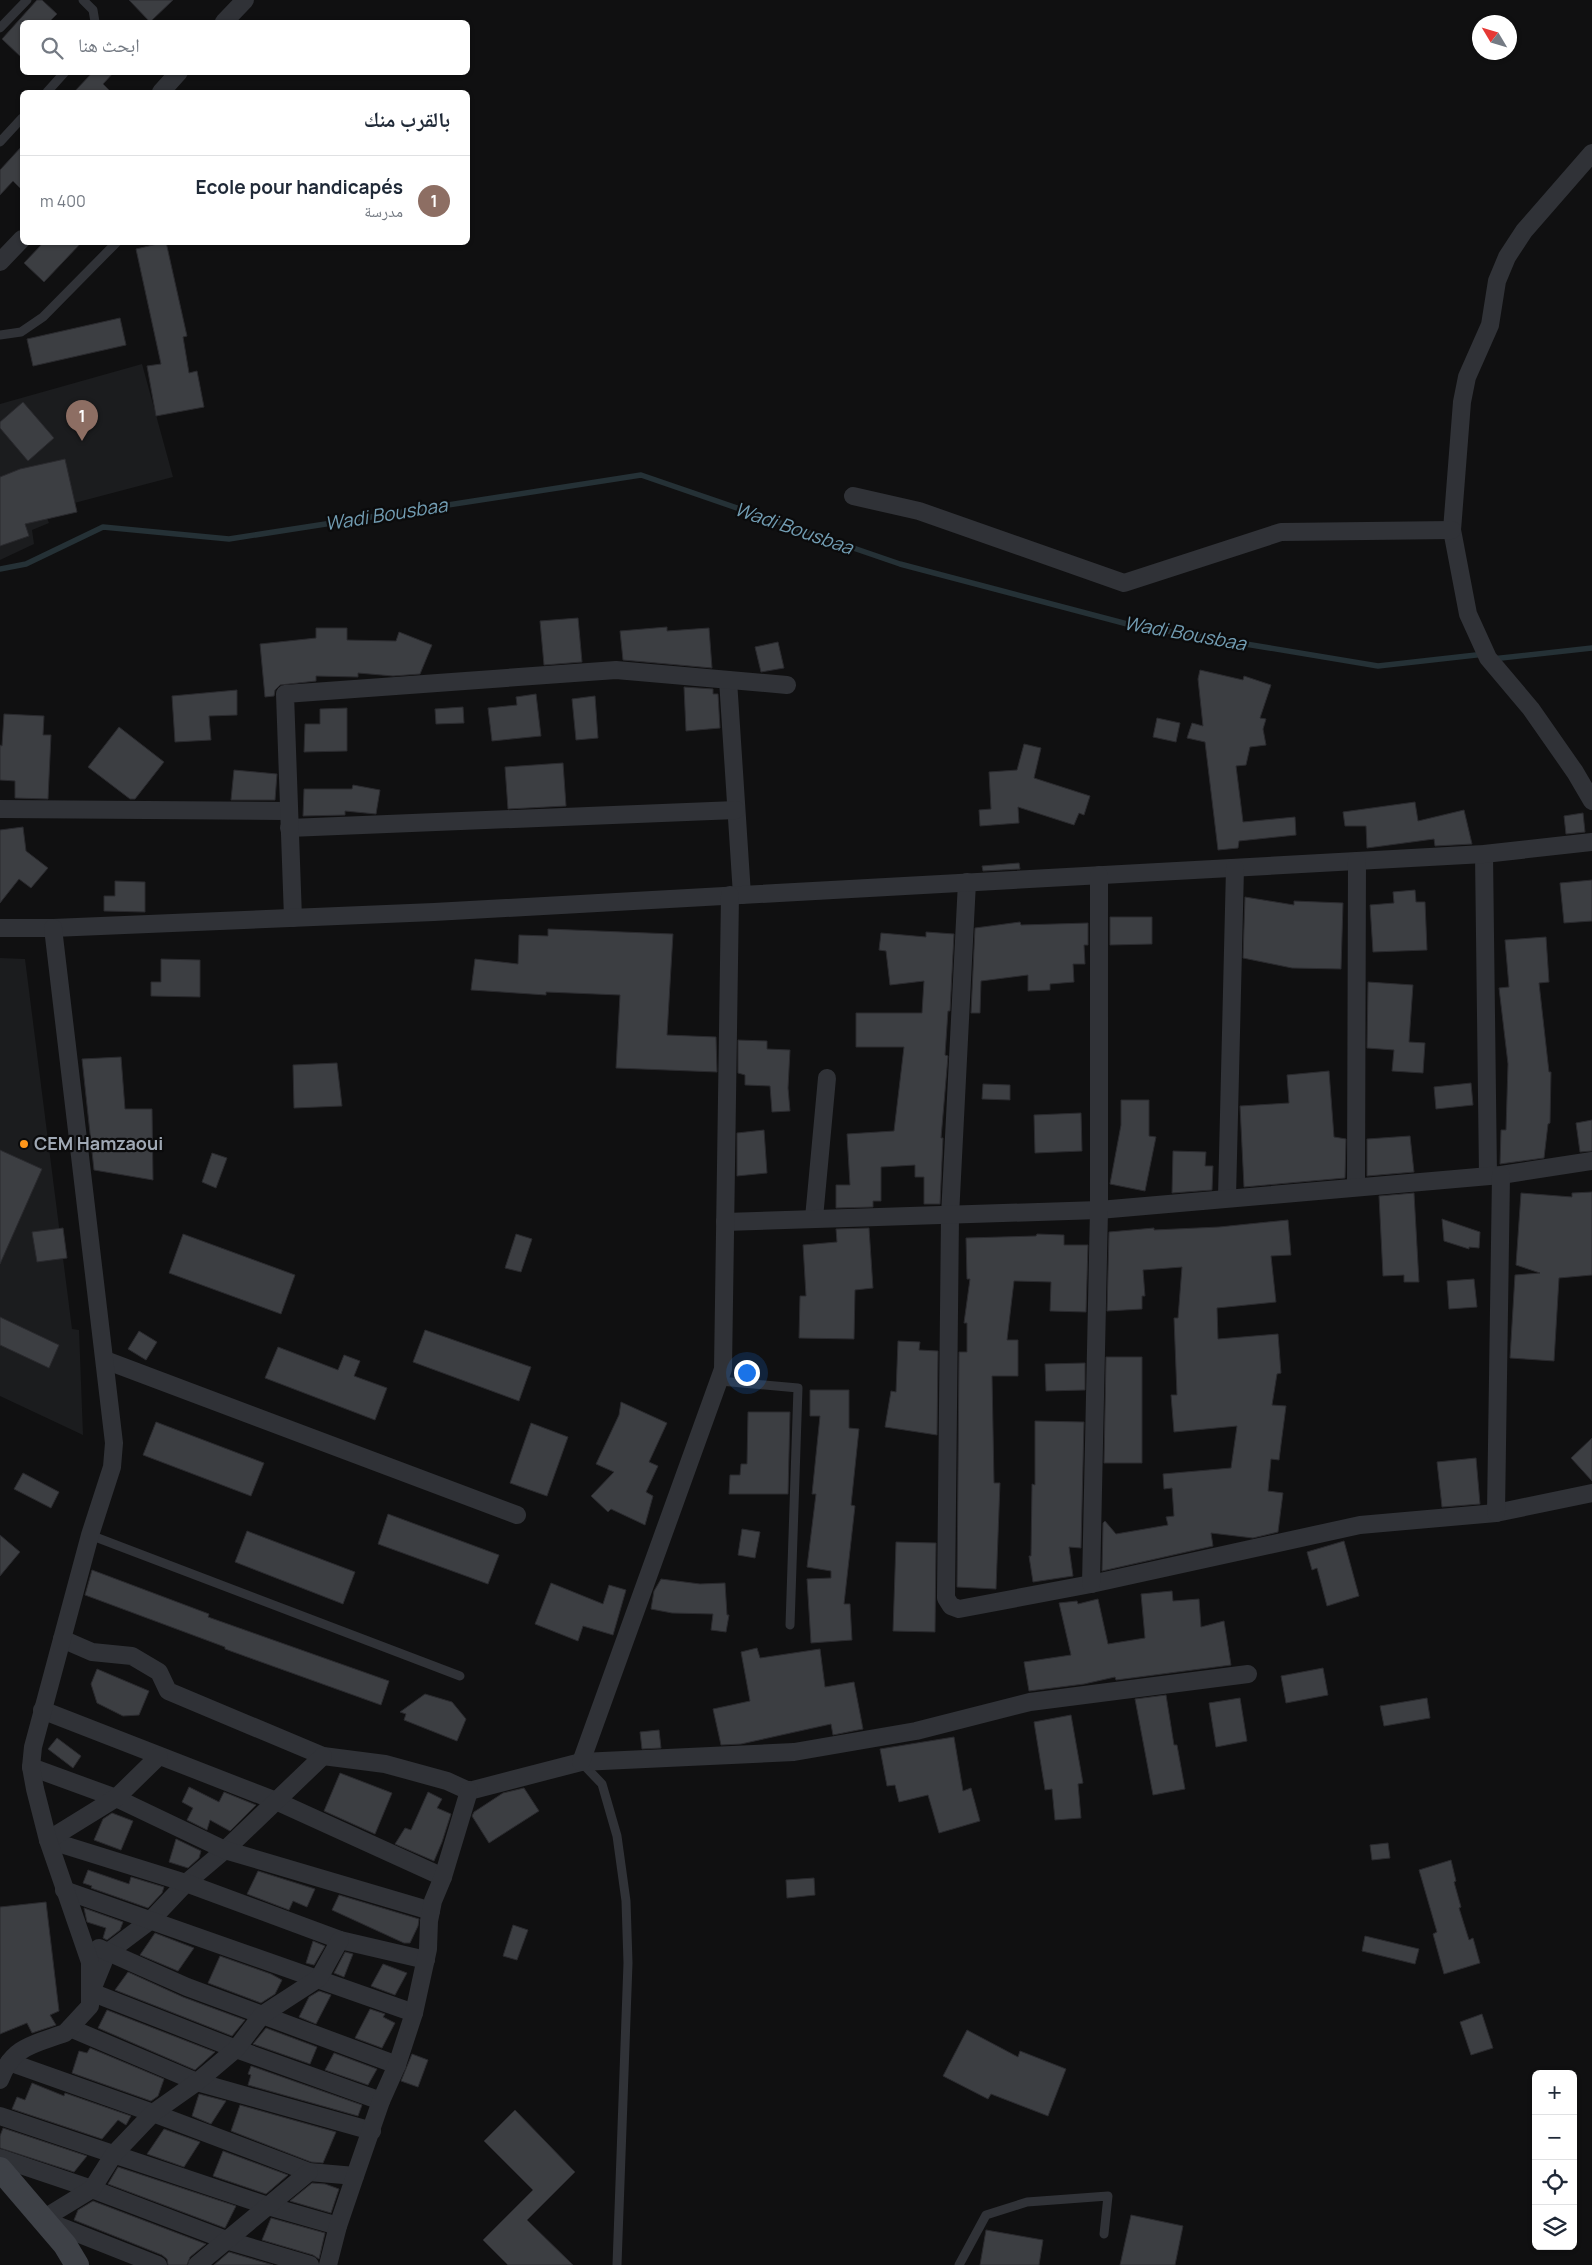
<!DOCTYPE html>
<html lang="ar">
<head>
<meta charset="utf-8">
<style>
  body { margin:0; font-family:Manrope,"Noto Naskh Arabic",sans-serif; background:#f2f2f3; color:#1f2937; direction:rtl }
  .controls { position:absolute; right:15px; bottom:15px; display:grid; overflow:hidden; border-radius:8px; box-shadow:0 1px 4px #0004 }
  .controls button { width:45px; height:45px; display:grid; place-items:center; padding:0; border:0; border-bottom:1px solid #e0e1e3; background:#fff; color:#1f2937; font:25px sans-serif }
  .compass { position:absolute; left:1472px; top:15px; width:45px; height:45px; border-radius:50%; background:#fff; box-shadow:0 1px 4px #0004; rotate:308deg }
  .you { position:absolute; left:746px; top:1372px; width:18px; height:18px; margin:-12px; border:4px solid #fff; border-radius:50%; background:#1a73e8; box-shadow:0 0 0 8px #1a73e833 }
  .badge { display:grid; place-items:center; width:32px; height:32px; border-radius:50%; background:#845a2a; color:#fff; font-size:16px; font-weight:700 }
  .pin { position:absolute; translate:-50% -41px; filter:drop-shadow(0 1px 2px #0008) }
  .pin::after { content:''; position:absolute; top:26px; width:18px; height:15px; background:inherit; clip-path:polygon(0 0,100% 0,50% 100%) }
  .list { margin:0; padding:0; list-style:none }
  h2 { display:flex; justify-content:space-between; align-items:center; height:65px; margin:0; padding:0 20px; font-size:21px }
  h2 small { font-size:16px; font-weight:400; color:#747a83 }
  .list li { display:grid; grid-template-columns:32px 1fr auto; gap:15px; align-items:center; box-sizing:border-box; height:90px; padding:0 20px; border-top:1px solid #e0e1e3 }
  .list b { display:block; font-size:19px; white-space:nowrap }
  .list p { margin:0; font-size:16px; white-space:nowrap; color:#747a83 }
  .list em { font-size:16px; font-style:normal; color:#747a83 }
  .icon { flex:none; width:28px; height:28px; fill:none; stroke:currentColor; stroke-width:2; stroke-linecap:round; stroke-linejoin:round }
  .map { position:relative; flex:none; width:1592px; height:2265px; overflow:hidden; direction:ltr }
  .search { position:absolute; background:#fff; box-shadow:0 1px 4px #0004; left:20px; top:20px; width:450px; height:55px; display:flex; align-items:center; gap:12px; box-sizing:border-box; padding:0 18px; border-radius:8px; color:#747a83; font-size:19px }
  .panel { position:absolute; background:#fff; box-shadow:0 1px 4px #0004; left:20px; top:90px; width:450px; height:155px; border-radius:8px; direction:rtl }
  .map>svg:first-child { display:block }
</style>
</head>
<body>
<div class="map">
<svg width="1592" height="2265" viewBox="0 0 1592 2265">
  <rect width="100%" height="100%" fill="#101011"/>
  <g fill="#1b1c1e">
    <path d="M142 364 173 477 44 511 49 523 32 530 34 544 0 560V404Z"/>
    <path d="M0 958 25 959 72 1329 79 1330 83 1435 0 1396Z"/>
  </g>
  <g fill="none" stroke-linecap="round" stroke-linejoin="round">
    <g stroke="#253136" stroke-width="5.5">
      <path d="M0 569 26 564 103 527 229 539 641 475 900 564 1131 625 1378 666 1485 654"/>
      <path d="M1492 659 1592 648"/>
    </g>
  </g>
  <g fill="#3c3e42" stroke="#2a2a2e">
    <path d="M37 0H42L57 14 49 22H22V58L2 39Z"/>
    <path d="M129 0H173L150 22Z"/>
    <path d="M93 72H114L103 84 111 92H74Z"/>
    <path d="M22 146V190L13 181 0 195V170Z"/>
    <path d="M44 242H82L44 282 24 263Z"/>
    <path d="M166 242 187 336 183 337 189 373 197 371 204 407 156 416 147 366 161 364 136 249Z"/>
    <path d="M120 318 126 345 33 366 27 339Z"/>
    <path d="M23 402 54 438 28 461 0 428V422Z"/>
    <path d="M65 459 77 512 25 524 29 536 0 546V477L20 469Z"/>
    <path d="M578 618 582 662 544 665 540 621Z"/>
    <path d="M667 627V631L709 628 712 668 623 660 620 631Z"/>
    <path d="M316 628H347V640L396 641 399 632 432 645 420 674 393 676 358 673V677L316 676V681L280 685 275 690 274 696 265 697 260 644 316 638Z"/>
    <path d="M778 642 784 668 761 672 755 647Z"/>
    <path d="M1200 670 1243 680 1244 676 1271 685 1260 718 1266 719 1263 729 1266 745 1250 747 1246 765 1236 766 1243 822 1295 817 1296 835 1239 841 1238 848 1218 850 1205 742 1187 738 1192 723 1203 726 1198 679Z"/>
    <path d="M684 687 713 689V694H718L720 728 686 731Z"/>
    <path d="M237 690V715L209 716 211 740 175 742 172 696Z"/>
    <path d="M536 694 541 736 492 741 488 708 517 705 516 697Z"/>
    <path d="M595 696 598 738 576 740 572 699Z"/>
    <path d="M463 707 464 723 436 724 435 709Z"/>
    <path d="M347 708V751L304 752 305 724H320V709Z"/>
    <path d="M4 714 44 716 43 735H51L48 799 15 798V781L0 780V745L2 746Z"/>
    <path d="M1157 718 1180 723 1176 742 1153 737Z"/>
    <path d="M119 727 164 762 135 799H130L88 767Z"/>
    <path d="M1024 744 1041 748 1034 778 1090 796 1084 815 1079 813 1074 825 1018 807 1019 823 980 826 979 810 991 809 989 772 1017 770Z"/>
    <path d="M563 763 566 806 508 809 505 767Z"/>
    <path d="M234 770 277 774 275 800H231Z"/>
    <path d="M353 785 380 790 376 814 345 811V815L303 816 304 789H352Z"/>
    <path d="M1415 802 1418 821 1464 810 1472 844 1435 846 1434 839 1367 848 1366 826H1345L1343 812Z"/>
    <path d="M1583 813 1585 832 1566 834 1564 816Z"/>
    <path d="M23 827 26 851 48 868 31 888 19 879 0 903V830Z"/>
    <path d="M1019 863 1020 869 983 871 982 866Z"/>
    <path d="M1592 880V921L1564 923 1560 883Z"/>
    <path d="M115 881 145 882V912L104 911V896H115Z"/>
    <path d="M1415 890 1416 902H1425L1427 950 1373 952 1370 905 1394 903 1393 892Z"/>
    <path d="M1245 897 1294 905V901L1343 903 1341 969 1292 968 1243 958Z"/>
    <path d="M1110 917H1152V944L1110 945Z"/>
    <path d="M1020 922 1021 925 1088 923V945H1084L1085 964H1073L1074 982 1050 984V990L1028 991V975L981 981 980 1013H971L975 928Z"/>
    <path d="M548 929 673 934 667 1035 716 1037 717 1072 616 1068 620 995 546 992V995L471 990 475 959 518 964 519 935 548 936Z"/>
    <path d="M926 932 954 934 950 1011H948L945 1055 948 1056 941 1138H943L940 1204H924V1177H915V1165L881 1167V1201H873V1207L836 1208V1185H850L847 1134 894 1131 904 1047H856V1013H922L924 981 890 985 886 951 879 950 881 933 926 937Z"/>
    <path d="M1546 937 1549 982 1539 983 1549 1072H1551L1550 1123 1548 1124 1544 1158 1500 1164 1501 1130H1506L1508 1064 1499 988 1509 987 1505 940Z"/>
    <path d="M161 959 200 960V997L151 996V982H161Z"/>
    <path d="M1368 982 1413 985 1409 1042 1425 1043 1423 1073 1392 1071 1394 1050 1367 1048Z"/>
    <path d="M738 1040 767 1041V1049L790 1050 788 1088 790 1111 772 1112 770 1086 745 1085V1075L738 1073Z"/>
    <path d="M121 1057 125 1109H152L153 1180 94 1170 82 1059Z"/>
    <path d="M337 1063 342 1106 294 1108 293 1065Z"/>
    <path d="M1329 1071 1334 1137 1346 1139 1345 1178 1244 1187 1240 1106 1289 1103 1287 1075Z"/>
    <path d="M1471 1083 1473 1105 1436 1109 1434 1087Z"/>
    <path d="M983 1084 1010 1085V1100L982 1099Z"/>
    <path d="M1121 1100H1149V1136L1156 1137 1145 1191 1110 1184 1121 1125Z"/>
    <path d="M1081 1113 1082 1151 1035 1153 1034 1115Z"/>
    <path d="M1592 1120V1151L1580 1152 1576 1123Z"/>
    <path d="M764 1130 767 1173 737 1176V1133Z"/>
    <path d="M1410 1136 1414 1172 1367 1176V1139Z"/>
    <path d="M0 1150 42 1169 0 1264Z"/>
    <path d="M1173 1151 1206 1152 1205 1166H1213L1212 1190 1172 1193Z"/>
    <path d="M212 1153 227 1158 216 1188 202 1182Z"/>
    <path d="M1592 1192V1275L1559 1278 1554 1361 1510 1358 1515 1275 1540 1273 1516 1265 1521 1193 1572 1197V1193Z"/>
    <path d="M1414 1193 1419 1282H1404V1275L1383 1276 1379 1196Z"/>
    <path d="M1442 1219 1480 1232 1479 1248 1469 1247V1249L1444 1241Z"/>
    <path d="M1288 1220 1291 1255 1271 1256 1276 1302 1217 1308 1218 1339 1278 1334 1281 1373 1277 1374 1272 1405 1286 1406 1279 1460 1271 1459 1268 1491 1283 1493 1278 1532 1253 1538 1211 1533 1213 1546 1102 1571 1103 1523 1105 1521 1116 1534 1168 1525 1166 1517 1174 1516 1172 1488 1164 1489 1163 1474 1231 1468 1237 1426 1174 1432 1171 1395H1177L1174 1318H1178L1182 1267 1143 1270 1145 1296H1142V1309L1107 1311 1109 1232 1154 1228V1230L1219 1227Z"/>
    <path d="M63 1228 67 1258 37 1262 32 1232Z"/>
    <path d="M869 1228 873 1288 855 1290 854 1339 799 1338 800 1296H806L803 1245 837 1242 836 1229Z"/>
    <path d="M183 1234 295 1275 281 1314 169 1273Z"/>
    <path d="M516 1234 532 1239 521 1272 505 1268Z"/>
    <path d="M1037 1234 1064 1235V1245H1088L1086 1312 1050 1311 1051 1282 1014 1281 1007 1340H1018V1376H992L994 1483H1000L996 1589 957 1587 959 1352H967V1323H964L970 1279H967L966 1238 1036 1236Z"/>
    <path d="M1474 1279 1477 1307 1449 1309 1447 1281Z"/>
    <path d="M0 1317 59 1345 49 1368 0 1345Z"/>
    <path d="M425 1330 531 1367 519 1401 413 1362Z"/>
    <path d="M139 1331 157 1342 146 1360 128 1349Z"/>
    <path d="M898 1341 920 1342 919 1350 938 1351 937 1435 885 1427 891 1391 896 1392Z"/>
    <path d="M278 1347 338 1370 344 1355 360 1361 354 1376 387 1388 375 1420 265 1378Z"/>
    <path d="M1106 1357H1142V1463H1104Z"/>
    <path d="M1085 1363V1390L1046 1391 1045 1364Z"/>
    <path d="M810 1390H849V1428L859 1429 851 1505 855 1506 844 1604H850L852 1640 811 1643 807 1579 831 1578V1571L807 1567 816 1494H812L820 1416H810Z"/>
    <path d="M621 1402 667 1423 649 1462 658 1466 646 1492 653 1496 645 1525 611 1509 608 1512 591 1496 614 1472 596 1464 619 1415Z"/>
    <path d="M748 1412H790L788 1494H729L730 1475H740L741 1464H747Z"/>
    <path d="M1035 1421 1084 1422 1081 1548 1069 1547 1073 1576 1033 1582 1029 1556H1031L1032 1484 1035 1485Z"/>
    <path d="M156 1422 264 1463 251 1496 143 1455Z"/>
    <path d="M531 1423 568 1437 547 1496 510 1483Z"/>
    <path d="M1592 1438V1481L1571 1458Z"/>
    <path d="M1476 1458 1480 1504 1442 1507 1437 1462Z"/>
    <path d="M23 1473 59 1492 51 1508 14 1489Z"/>
    <path d="M388 1514 499 1555 488 1584 378 1544Z"/>
    <path d="M742 1529 760 1532 755 1558 738 1555Z"/>
    <path d="M247 1531 355 1572 343 1604 235 1562Z"/>
    <path d="M0 1535 20 1552 0 1576Z"/>
    <path d="M1344 1541 1359 1596 1327 1606 1317 1568 1312 1570 1307 1552Z"/>
    <path d="M896 1542 936 1543 935 1632 893 1631Z"/>
    <path d="M92 1570 209 1614 208 1617 389 1681 381 1705 225 1649V1647L85 1595Z"/>
    <path d="M661 1579 700 1584 725 1583 727 1615H729L726 1632 711 1630 713 1614 672 1613 651 1609 654 1591Z"/>
    <path d="M551 1583 603 1604 609 1585 626 1590 613 1635 583 1626 578 1641 535 1624Z"/>
    <path d="M1172 1591 1173 1601 1199 1599 1201 1627 1224 1621 1231 1665 1116 1680 1115 1677 1084 1684 1029 1691 1024 1662 1071 1655 1059 1603 1077 1601 1078 1604 1098 1599 1108 1644 1145 1638 1141 1594Z"/>
    <path d="M757 1648 760 1658 820 1649 825 1687 854 1682 863 1729 833 1735 831 1724 741 1744 721 1745 713 1709 750 1701 741 1652Z"/>
    <path d="M1323 1668 1328 1695 1286 1703 1281 1676Z"/>
    <path d="M97 1669 149 1691 139 1715 123 1716 97 1703 91 1684Z"/>
    <path d="M425 1694 452 1702 466 1719 457 1741 404 1720 406 1714 400 1712Z"/>
    <path d="M1166 1695 1174 1745H1177L1185 1789 1153 1795 1135 1699Z"/>
    <path d="M1240 1698 1247 1741 1216 1747 1209 1703Z"/>
    <path d="M1427 1698 1430 1718 1384 1726 1380 1706Z"/>
    <path d="M1071 1715 1083 1783 1078 1784 1081 1818 1055 1820 1052 1789 1045 1790 1034 1722Z"/>
    <path d="M659 1730 661 1748 642 1749 640 1732Z"/>
    <path d="M954 1737 963 1791 971 1788 980 1821 939 1833 928 1795 899 1802 895 1785 887 1786 880 1749Z"/>
    <path d="M57 1738 81 1756 73 1768 48 1749Z"/>
    <path d="M340 1773 392 1793 375 1834 324 1811Z"/>
    <path d="M189 1787 219 1802 224 1792 256 1805 230 1831 210 1820 207 1830 187 1820 193 1808 182 1802Z"/>
    <path d="M524 1788 539 1811 489 1843 472 1816 474 1812 503 1793Z"/>
    <path d="M428 1792 442 1799 437 1808 451 1814 442 1842 434 1861 395 1844 405 1828 411 1830Z"/>
    <path d="M112 1813 133 1821 121 1850 94 1840 103 1819Z"/>
    <path d="M176 1839 201 1851 199 1858 188 1868 169 1862Z"/>
    <path d="M1388 1843 1390 1858 1372 1860 1370 1845Z"/>
    <path d="M1451 1860 1456 1881 1454 1882 1461 1907 1459 1908 1469 1940 1473 1938 1480 1963 1444 1974 1433 1934 1437 1932 1419 1870Z"/>
    <path d="M88 1870 129 1884 131 1877 164 1887 162 1893 148 1908 91 1888 92 1886 83 1883Z"/>
    <path d="M258 1871 315 1889 307 1907 293 1901 289 1910 247 1894Z"/>
    <path d="M814 1878 815 1895 787 1898 786 1880Z"/>
    <path d="M339 1895 419 1919 418 1926 410 1943H404L332 1910Z"/>
    <path d="M46 1902 59 2011 50 2015 56 2025 32 2033 27 2023 0 2034V1907Z"/>
    <path d="M84 1908 123 1922 120 1930 107 1940 103 1938 106 1928 87 1922Z"/>
    <path d="M513 1925 528 1930 517 1960 503 1956Z"/>
    <path d="M155 1933 194 1948 178 1971 140 1955Z"/>
    <path d="M1365 1936 1419 1949 1415 1964 1362 1951Z"/>
    <path d="M313 1941 325 1946 314 1965 306 1963Z"/>
    <path d="M345 1952 353 1954 344 1977 334 1973Z"/>
    <path d="M220 1956 271 1974 282 1980 275 1994 261 2003 208 1983Z"/>
    <path d="M383 1964 407 1973 395 1995 371 1986Z"/>
    <path d="M128 1972 183 1997 245 2020 232 2036 115 1990Z"/>
    <path d="M319 1991 331 1995 316 2024 299 2017 309 1997Z"/>
    <path d="M370 2009 385 2014 383 2017 395 2023 382 2048 355 2038Z"/>
    <path d="M107 2010 215 2052 195 2070 98 2028Z"/>
    <path d="M1482 2014 1493 2048 1471 2055 1460 2022Z"/>
    <path d="M266 2028 317 2047 310 2064 253 2044Z"/>
    <path d="M967 2030 1018 2057 1020 2051 1066 2069 1048 2116 991 2094 988 2099 943 2076Z"/>
    <path d="M90 2048 164 2079 158 2096 151 2101 72 2073 79 2051 87 2053Z"/>
    <path d="M334 2053 377 2069 368 2085 325 2070Z"/>
    <path d="M412 2054 428 2060 418 2087 401 2081Z"/>
    <path d="M251 2066 362 2105 358 2116 248 2085 251 2075 248 2074Z"/>
    <path d="M32 2083 64 2096 65 2093 131 2116 126 2125 118 2120 102 2139 12 2109 17 2097 25 2100Z"/>
    <path d="M199 2094 226 2101 211 2124 192 2116Z"/>
    <path d="M240 2105 336 2132 323 2163 311 2162 231 2131Z"/>
    <path d="M515 2110 575 2172 527 2220 573 2265H508L483 2240 533 2190 484 2141Z"/>
    <path d="M3 2128 87 2156 74 2172 0 2148V2136Z"/>
    <path d="M164 2129 200 2142 184 2167 147 2154Z"/>
    <path d="M223 2151 288 2175 266 2194 213 2176Z"/>
    <path d="M118 2167 236 2206 225 2228 108 2184Z"/>
    <path d="M312 2183 325 2184 339 2189 331 2213 290 2201Z"/>
    <path d="M93 2201 206 2244 190 2257 187 2265H168L167 2259 162 2255 74 2220 78 2210Z"/>
    <path d="M1131 2215 1183 2226 1175 2265H1120Z"/>
    <path d="M271 2218 325 2233 319 2259 313 2255 262 2240Z"/>
    <path d="M986 2230 1043 2240 1039 2265H980Z"/>
    <path d="M229 2252 273 2265H214Z"/>
  </g>
  <g fill="none" stroke-linecap="round" stroke-linejoin="round">
    <g stroke="#303237" stroke-width="9">
      <path d="M83 0 93 10 95 22"/>
      <path d="M0 28 27 0"/>
      <path d="M47 92 65 72"/>
      <path d="M0 142 22 118"/>
      <path d="M0 335 21 332 43 317 117 242"/>
      <path d="M720 1381 798 1388 790 1625"/>
      <path d="M90 1535 460 1676"/>
      <path d="M581 1762 602 1784 617 1836 626 1901 628 1963 617 2265"/>
      <path d="M959 2265 986 2215 1027 2202 1108 2196 1104 2234"/>
    </g>
    <g stroke="#303237" stroke-width="18">
      <path d="M224 22 245 0"/>
      <path d="M161 92 179 72"/>
      <path d="M1592 153 1524 231 1507 257 1497 281 1490 325 1467 377 1462 402 1452 530 1468 614 1488 658 1531 709 1575 772 1592 801"/>
      <path d="M0 262 22 239"/>
      <path d="M853 496 919 511 1124 583 1281 532 1452 530"/>
      <path d="M728 680 742 895"/>
      <path d="M0 809 287 811"/>
      <path d="M289 828 736 810"/>
      <path d="M1484 854 1488 1176"/>
      <path d="M967 882 950 1216 946 1598 951 1606 959 1609 1091 1584 1360 1525 1496 1513 1592 1493"/>
      <path d="M293 918 285 694 616 670 787 685"/>
      <path d="M0 928H53L434 912 1484 854 1592 842"/>
      <path d="M1356 1187 1357 861"/>
      <path d="M1227 1197 1235 868"/>
      <path d="M814 1218 827 1078"/>
      <path d="M725 1222 1099 1210 1501 1175 1592 1161"/>
      <path d="M105 1360 517 1515"/>
      <path d="M1496 1513 1501 1175"/>
      <path d="M1091 1584 1099 1210V875"/>
      <path d="M62 1639 92 1652 132 1656 159 1672 168 1691 323 1756 385 1764 447 1781 469 1791 581 1762 794 1752 916 1731 1030 1702 1248 1674"/>
      <path d="M42 1710 276 1801 443 1877"/>
      <path d="M323 1756 225 1850 186 1883 151 1920 107 1953 91 1992 236 2049 381 2101"/>
      <path d="M581 1762 723 1369 730 895"/>
      <path d="M31 1767 116 1798 225 1850 431 1911"/>
      <path d="M48 1840 186 1883 340 1940 426 1960"/>
      <path d="M48 1840 116 1798 159 1756"/>
      <path d="M64 1890 414 2013"/>
      <path d="M99 1948 187 1987 397 2065"/>
      <path d="M70 2028 197 2082 372 2131"/>
      <path d="M9 2062 153 2113 309 2172 355 2176"/>
      <path d="M0 2080C12 2046 35 2044 65 2033L90 2006V1962L48 1840 35 1789 31 1767 33 1747 90 1535 112 1467 114 1443 53 928"/>
      <path d="M0 2116 268 2206 338 2226"/>
      <path d="M0 2158 92 2189 226 2240 310 2265"/>
      <path d="M43 2219 92 2189 114 2154 153 2113 197 2082 236 2049 262 2015 319 1978 340 1940"/>
      <path d="M44 2220 158 2265"/>
      <path d="M197 2265 309 2172"/>
      <path d="M328 2265 338 2226 355 2176 381 2101 397 2065 414 2013 428 1949 429 1921 433 1901 443 1877 469 1791"/>
    </g>
    <path stroke="#3e4147" stroke-width="24" d="M0 2169 65 2245 77 2265"/>
  </g>
  <circle fill="#ff961a" stroke="#0b0b0c" stroke-width="2" cx="24" cy="1144" r="5"/>
  <g text-anchor="middle" stroke-width="4.5" stroke-linejoin="round" paint-order="stroke">
    <g font-size="18" font-weight="bold" fill="#9fa8b4" stroke="#0b0b0c" text-anchor="start">
      <text x="34" y="1150">CEM Hamzaoui</text>
    </g>
    <g font-size="19" font-style="italic" fill="#729db3" stroke="#0b0b0c">
      <text transform="translate(386 514) rotate(-9)" y="7">Wadi Bousbaa</text>
      <text transform="translate(794 528) rotate(19)" y="7">Wadi Bousbaa</text>
      <text transform="translate(1185 633) rotate(10)" y="7">Wadi Bousbaa</text>
    </g>
  </g>
</svg>
<div class="controls">
<button>+</button>
<button>−</button>
<button><svg class="icon" aria-label="locate" viewBox="0 0 24 24"><circle cx="12" cy="12" r="6"/><path d="M12 2v4M12 18v4M2 12h4M18 12h4"/></svg></button>
<button><svg class="icon" aria-label="layers" viewBox="0 0 24 24"><path d="M12 4l9 5-9 5-9-5zM3 14l9 5 9-5"/></svg></button>
</div>
<svg class="compass" viewBox="-18 -18 36 36"><path d="M0-13l5 13h-10z" fill="#e53935"/><path d="M0 13l5-13h-10z" fill="#747a83"/></svg>
<div class="you"></div>
<div class="pin badge" style="left:82px;top:441px;background:#8d6e63">1</div>
<div class="search"><svg class="icon" aria-label="search" viewBox="0 0 24 24"><circle cx="10" cy="10" r="6"/><path d="M15 15l6 6"/></svg>ابحث هنا</div>
<section class="panel">
<h2>بالقرب منك<small></small></h2>
<ul class="list">
<li><span class="badge" style="background:#8d6e63">1</span><div><b>Ecole pour handicapés</b><p>مدرسة</p></div><em>400 m</em></li>
</ul>
</section>
</div>
</body>
</html>
